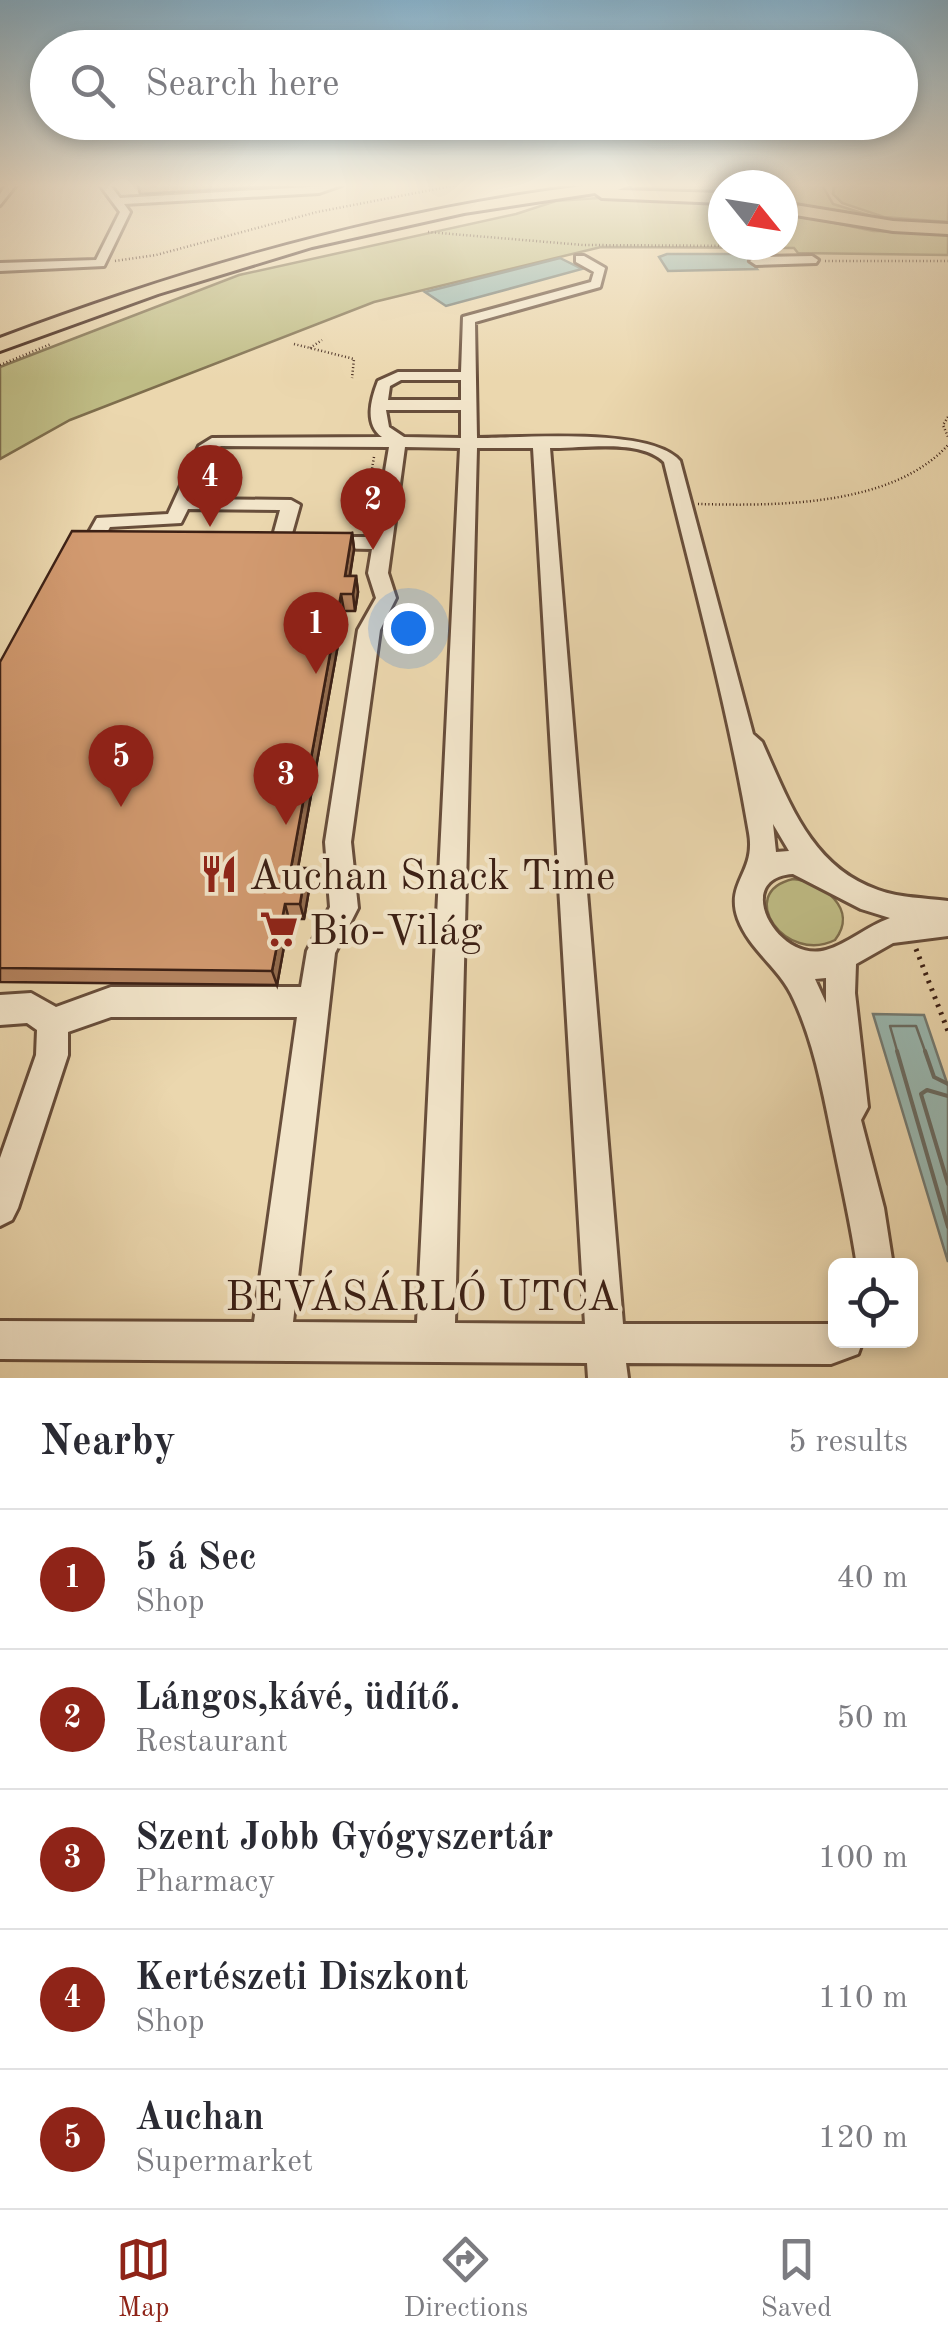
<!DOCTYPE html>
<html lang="en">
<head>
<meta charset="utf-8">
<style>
  body { margin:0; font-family:"Old Standard TT",serif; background:#f2f2f3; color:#2b2b33 }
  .controls { position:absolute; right:30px; bottom:30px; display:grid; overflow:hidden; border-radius:15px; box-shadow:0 5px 15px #0003 }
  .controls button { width:90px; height:90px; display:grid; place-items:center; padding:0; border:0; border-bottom:2px solid #e1e1e2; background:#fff; color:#2b2b33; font:50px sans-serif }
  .compass { position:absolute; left:708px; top:170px; width:90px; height:90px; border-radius:50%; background:#fff; box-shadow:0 5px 15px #0003; rotate:120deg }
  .you { position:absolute; left:408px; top:628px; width:35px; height:35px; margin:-25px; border:8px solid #fff; border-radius:50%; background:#1a73e8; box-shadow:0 0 0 15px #1a73e833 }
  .badge { display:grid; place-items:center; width:65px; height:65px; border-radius:50%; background:#8f2418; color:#fff; font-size:32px; font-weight:700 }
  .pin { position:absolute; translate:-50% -82px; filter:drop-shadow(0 2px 5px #0008) }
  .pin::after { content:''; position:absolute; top:52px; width:35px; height:30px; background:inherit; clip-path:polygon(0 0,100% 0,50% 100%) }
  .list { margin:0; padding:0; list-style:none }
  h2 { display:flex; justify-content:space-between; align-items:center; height:130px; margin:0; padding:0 40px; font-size:42px }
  h2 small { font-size:32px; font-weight:400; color:#7c7c81 }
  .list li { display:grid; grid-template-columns:65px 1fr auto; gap:30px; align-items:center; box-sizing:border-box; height:140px; padding:0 40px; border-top:2px solid #e1e1e2 }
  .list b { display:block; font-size:38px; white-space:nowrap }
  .list p { margin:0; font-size:32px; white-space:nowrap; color:#7c7c81 }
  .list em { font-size:32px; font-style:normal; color:#7c7c81 }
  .icon { flex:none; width:55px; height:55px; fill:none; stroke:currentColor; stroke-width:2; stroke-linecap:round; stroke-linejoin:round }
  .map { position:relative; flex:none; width:948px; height:1378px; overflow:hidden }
  .search { position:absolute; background:#fff; box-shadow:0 5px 15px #0003; left:30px; right:30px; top:30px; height:110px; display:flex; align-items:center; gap:25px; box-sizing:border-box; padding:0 35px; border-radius:55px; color:#7c7c81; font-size:38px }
  .sheet { height:830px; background:#fff }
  nav { display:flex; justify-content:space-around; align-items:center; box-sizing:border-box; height:140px; border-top:2px solid #e1e1e2; background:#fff; font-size:28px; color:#7c7c81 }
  nav a { display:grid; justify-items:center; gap:5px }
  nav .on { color:#8f2418 }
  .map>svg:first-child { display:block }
</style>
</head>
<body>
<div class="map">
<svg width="948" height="1378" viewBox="0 0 948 1378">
  <rect width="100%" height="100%" fill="#ebd7ae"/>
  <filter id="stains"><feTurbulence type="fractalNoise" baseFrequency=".002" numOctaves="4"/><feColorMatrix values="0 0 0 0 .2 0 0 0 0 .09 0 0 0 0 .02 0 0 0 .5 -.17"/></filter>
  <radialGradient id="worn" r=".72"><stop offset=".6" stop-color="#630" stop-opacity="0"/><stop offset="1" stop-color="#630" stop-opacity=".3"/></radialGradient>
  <g fill="#bfbc85" stroke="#7e6e4d" stroke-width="2.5">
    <path d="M666 185H822L833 204 898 224 783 206V185H723V196L619 191Z"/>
    <path d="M834 185H948V222L884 217 842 203 833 194Z"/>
    <path d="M641 195 723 201V245H783V212L873 231 948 233V255L798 253 794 248 601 247 374 302 70 420 0 459V367L5 365 239 275 516 214 556 201Z"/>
    <path d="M793 879C823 882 859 909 835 940 786 965 734 893 793 879Z"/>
  </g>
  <g fill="#99b8b1" stroke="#747b73" stroke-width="2.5">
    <path d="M667 254H745L757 269 668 271 659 257Z"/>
    <path d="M560 258 582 269 446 306 425 292Z"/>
    <path d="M873 1014 924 1015 948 1086V1262Z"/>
  </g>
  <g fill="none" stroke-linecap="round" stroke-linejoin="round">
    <path stroke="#6a6c63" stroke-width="2.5" d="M898 1054 890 1026H916L926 1054"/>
    <g stroke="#6a6c63" stroke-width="4">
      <path d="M897 1051 948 1227"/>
      <path d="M925 1051 934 1077 948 1084"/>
      <path d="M948 1096 927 1090 921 1094 948 1184"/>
    </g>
    <g stroke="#684e3b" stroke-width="6">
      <g id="minor">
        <path d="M6 185H16L0 205V194Z"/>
        <path d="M100 185H110L120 198 342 185 319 193 124 204 130 212 104 266 0 271V263L96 260 120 212Z"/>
        <path d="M576 256H584L605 268 600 287 475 322 477 438C523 438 652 427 680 461L753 734 762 742C789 802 811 867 878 890 900 898 925 898 948 901V936L893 943 856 964 855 993 868 1107 861 1120 884 1208 893 1266H857C851 1225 842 1186 834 1146 824 1098 815 1045 794 1000 781 969 750 951 738 919 725 882 756 873 749 833 728 708 694 585 664 462 639 438 582 449 550 448L623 1324H836V1340H863L858 1354 831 1364 626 1363 628 1378H588L587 1363 0 1359V1321L254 1322 297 1017H111L68 1032V1055L18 1208 12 1220 0 1226V1158L36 1055 37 1030 27 1023 0 1025V995L31 993 56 1007 111 987H301L307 951 330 907 325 842 358 630 376 598 368 573 372 549 273 547 271 543 280 510 188 509 181 523 110 527 100 545 93 547 84 541 97 518 168 514 199 446 212 438 382 437C364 424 371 399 378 381L398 372H461L463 317 591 282 594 272 576 262ZM401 380H461V400H388L390 386ZM386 410H461V438L404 437 389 427ZM221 446 389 447 374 537H291L300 505 291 500 193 499 214 449ZM405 447 460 448 417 1323 293 1322 335 953 358 908 351 842 380 630 396 598 388 573ZM477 448H533L585 1324 455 1323ZM773 824 789 851 776 852ZM793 874 861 909 890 918C867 926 848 944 826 950 778 964 730 878 793 874ZM826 978V1003L815 979Z"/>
        <path d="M812 256 818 260 816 263 756 265 750 261 756 257Z"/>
      </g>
    </g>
    <g stroke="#3c2015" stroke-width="6">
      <g id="highway">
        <path d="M590 185H630L618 190 723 193V203L602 198 595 193 464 213 312 247 158 294 0 351V338C191 266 387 210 590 185Z"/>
        <path d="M783 203 893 221 948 224V234L893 231 783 213Z"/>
      </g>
    </g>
    <g stroke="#3c2015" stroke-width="2.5" stroke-dasharray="1 2.5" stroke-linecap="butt">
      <path d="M428 232 583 245 757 246"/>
      <path d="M115 261 156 255 317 212 457 185"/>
      <path d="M825 261H948"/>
      <path d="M294 344 354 359 352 378"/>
      <path d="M310 348 322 340"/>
      <path d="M0 365 51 344"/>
      <path d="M948 417 943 425 948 437"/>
      <path d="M698 504C774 506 892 507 948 445"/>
      <path d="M362 527 374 457"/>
    </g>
    <path stroke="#3c2015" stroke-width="5" stroke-dasharray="2.5 6" stroke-linecap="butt" d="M916 949 948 1031"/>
    <use href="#minor" fill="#f2e5ca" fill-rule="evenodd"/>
    <use href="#highway" fill="#ebd7ae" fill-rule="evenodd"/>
  </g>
  <g fill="#b58460" stroke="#3c2015" stroke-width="2.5">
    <path d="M138 185H294L140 194Z"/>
    <path d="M352 533 354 549 350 576H356L358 592 355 611H344L298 868 310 884 304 919H289L277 985 0 982V662Z"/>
  </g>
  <g fill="#936c4e" stroke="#3c2015" stroke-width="2.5">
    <path d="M352 533 354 549 347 592 345 576Z"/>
    <path d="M356 576 358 592 355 611 353 594Z"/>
    <path d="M341 594 344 611 295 884 291 868Z"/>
    <path d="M306 868 310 884 304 919 300 904Z"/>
    <path d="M285 904 289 919 277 985 272 971Z"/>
  </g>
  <path fill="#d29a70" stroke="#3c2015" stroke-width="2.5" d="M72 531 352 533 345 576H356L353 594H341L291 868H306L300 904H285L272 971 0 968V662Z"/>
  <linearGradient id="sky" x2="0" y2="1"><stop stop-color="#88b6d2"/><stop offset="0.49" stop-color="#f6eddb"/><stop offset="1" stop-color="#f6eddb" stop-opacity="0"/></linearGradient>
  <rect width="948" height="378" fill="url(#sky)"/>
  <defs>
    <g id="restaurant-bare" transform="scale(3)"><path d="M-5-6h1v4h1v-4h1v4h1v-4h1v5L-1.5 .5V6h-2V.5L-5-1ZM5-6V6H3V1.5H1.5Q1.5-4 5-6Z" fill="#8f2418" stroke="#f2e5ca" stroke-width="2.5" paint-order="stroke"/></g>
    <g id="supermarket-bare" transform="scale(3)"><path d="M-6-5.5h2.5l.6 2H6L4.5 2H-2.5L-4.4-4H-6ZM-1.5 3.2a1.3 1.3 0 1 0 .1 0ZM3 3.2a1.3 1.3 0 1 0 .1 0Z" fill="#8f2418" stroke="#f2e5ca" stroke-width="2.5" paint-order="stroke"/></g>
  </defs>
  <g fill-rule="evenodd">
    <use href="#restaurant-bare" x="219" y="874"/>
    <use href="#supermarket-bare" x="279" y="929"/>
  </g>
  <g text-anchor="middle" stroke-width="9" stroke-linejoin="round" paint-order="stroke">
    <g font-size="42" fill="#3c2015" stroke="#f2e5ca" text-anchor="start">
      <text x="249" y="889">Auchan Snack Time</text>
      <text x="309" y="944">Bio-Világ</text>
    </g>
    <g font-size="42" fill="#3c2015" stroke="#f2e5ca">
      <text x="422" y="1310">BEVÁSÁRLÓ UTCA</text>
    </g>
  </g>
  <rect width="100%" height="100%" filter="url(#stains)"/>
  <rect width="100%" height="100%" fill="url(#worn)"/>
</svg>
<div class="controls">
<button><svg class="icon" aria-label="locate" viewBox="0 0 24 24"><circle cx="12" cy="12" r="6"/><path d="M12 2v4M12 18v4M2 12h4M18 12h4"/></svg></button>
</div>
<svg class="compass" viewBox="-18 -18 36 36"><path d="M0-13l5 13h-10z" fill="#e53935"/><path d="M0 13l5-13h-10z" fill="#7c7c81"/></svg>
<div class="you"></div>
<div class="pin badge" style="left:316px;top:674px">1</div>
<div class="pin badge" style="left:373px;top:550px">2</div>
<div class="pin badge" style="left:286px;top:825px">3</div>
<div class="pin badge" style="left:210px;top:527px">4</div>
<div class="pin badge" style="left:121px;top:807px">5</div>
<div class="search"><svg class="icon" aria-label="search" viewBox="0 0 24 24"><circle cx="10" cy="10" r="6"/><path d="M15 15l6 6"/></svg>Search here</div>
</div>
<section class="sheet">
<h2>Nearby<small>5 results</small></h2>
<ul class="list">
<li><span class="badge">1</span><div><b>5 á Sec</b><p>Shop</p></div><em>40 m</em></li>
<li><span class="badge">2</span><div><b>Lángos,kávé, üdítő.</b><p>Restaurant</p></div><em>50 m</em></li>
<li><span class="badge">3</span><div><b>Szent Jobb Gyógyszertár</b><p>Pharmacy</p></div><em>100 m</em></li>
<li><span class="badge">4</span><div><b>Kertészeti Diszkont</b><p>Shop</p></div><em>110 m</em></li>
<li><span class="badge">5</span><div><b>Auchan</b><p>Supermarket</p></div><em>120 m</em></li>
</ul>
</section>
<nav>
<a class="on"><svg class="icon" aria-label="map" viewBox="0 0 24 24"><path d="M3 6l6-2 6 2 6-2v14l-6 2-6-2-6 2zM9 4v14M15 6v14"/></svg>Map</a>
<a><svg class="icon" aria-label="directions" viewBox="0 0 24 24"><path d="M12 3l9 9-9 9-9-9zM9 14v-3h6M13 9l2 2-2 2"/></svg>Directions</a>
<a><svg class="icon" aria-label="saved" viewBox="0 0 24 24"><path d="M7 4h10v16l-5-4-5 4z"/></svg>Saved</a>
</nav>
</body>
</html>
